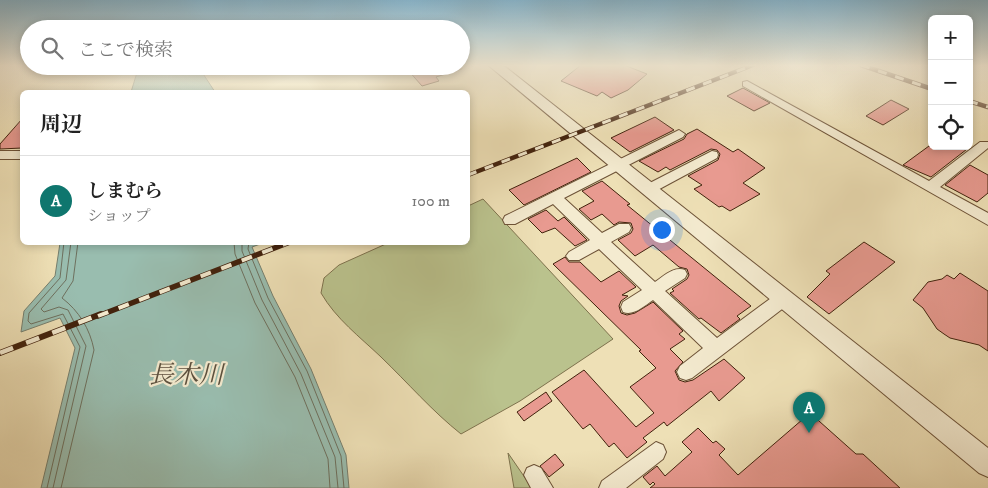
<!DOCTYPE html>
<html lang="ja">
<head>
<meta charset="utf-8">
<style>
  body { margin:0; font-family:"IM FELL DW Pica","Noto Serif JP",serif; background:#f6f6f6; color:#222 }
  .controls { position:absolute; right:15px; top:15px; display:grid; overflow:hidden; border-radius:8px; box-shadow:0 2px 8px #0003 }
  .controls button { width:45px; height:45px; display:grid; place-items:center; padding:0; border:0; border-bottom:1px solid #e0e0e0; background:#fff; color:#222; font:25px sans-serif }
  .you { position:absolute; left:661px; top:229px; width:18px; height:18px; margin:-12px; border:4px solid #fff; border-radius:50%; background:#1a73e8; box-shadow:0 0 0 8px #1a73e833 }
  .badge { display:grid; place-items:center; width:32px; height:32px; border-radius:50%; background:#0f766e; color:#fff; font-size:16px; font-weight:700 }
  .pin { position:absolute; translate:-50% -41px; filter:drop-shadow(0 1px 2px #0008) }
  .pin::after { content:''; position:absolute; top:26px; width:18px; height:15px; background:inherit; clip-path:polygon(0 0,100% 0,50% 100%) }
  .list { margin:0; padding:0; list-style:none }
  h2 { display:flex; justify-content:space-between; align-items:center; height:65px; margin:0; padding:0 20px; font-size:21px }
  h2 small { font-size:16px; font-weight:400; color:#767676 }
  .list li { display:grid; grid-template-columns:32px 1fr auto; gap:15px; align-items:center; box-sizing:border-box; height:90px; padding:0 20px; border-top:1px solid #e0e0e0 }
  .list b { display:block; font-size:19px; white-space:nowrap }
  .list p { margin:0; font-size:16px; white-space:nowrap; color:#767676 }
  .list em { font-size:16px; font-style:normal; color:#767676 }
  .icon { flex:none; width:28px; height:28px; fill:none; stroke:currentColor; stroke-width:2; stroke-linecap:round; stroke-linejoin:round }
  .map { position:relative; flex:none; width:988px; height:488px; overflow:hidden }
  .search { position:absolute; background:#fff; box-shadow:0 2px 8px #0003; left:20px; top:20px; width:450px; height:55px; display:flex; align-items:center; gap:12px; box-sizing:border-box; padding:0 18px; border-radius:28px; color:#767676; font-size:19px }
  .panel { position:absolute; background:#fff; box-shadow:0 2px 8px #0003; left:20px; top:90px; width:450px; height:155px; border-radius:8px }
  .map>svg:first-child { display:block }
</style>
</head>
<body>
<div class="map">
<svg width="988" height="488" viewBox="0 0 988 488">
  <rect width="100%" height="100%" fill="#eee0b6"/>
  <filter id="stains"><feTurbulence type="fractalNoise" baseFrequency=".004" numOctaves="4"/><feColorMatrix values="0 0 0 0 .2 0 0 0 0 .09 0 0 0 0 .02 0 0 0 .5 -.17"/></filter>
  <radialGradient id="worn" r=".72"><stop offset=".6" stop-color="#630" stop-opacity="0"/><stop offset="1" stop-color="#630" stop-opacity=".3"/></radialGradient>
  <g fill="#bac28d" stroke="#7e724d">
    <path d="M483 199 613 339 520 401 461 434C432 411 408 383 381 357 360 337 336 319 321 293L324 278 339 265 388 243 468 242V206Z"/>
    <path d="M508 453 532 488H514Z"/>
  </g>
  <g fill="#99bdaf" stroke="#767f6e">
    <path d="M139 66H198L215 92H131Z"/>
    <path d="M60 243H263L252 247 273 296 311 369 346 455 349 488H41L75 348 60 318 21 332 24 311 55 276Z"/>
  </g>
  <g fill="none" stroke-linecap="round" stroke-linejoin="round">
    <g stroke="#6e705e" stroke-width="1">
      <path d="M234 242 235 254 255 303 295 377 328 459 330 488"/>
      <path d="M242 242V251L262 300 301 374 335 457 338 488"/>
      <path d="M249 242 248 249 268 298 307 371 341 456 344 488"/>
      <path d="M47 488 80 347 63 314 31 324 28 321 29 313 60 278 64 242"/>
      <path d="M53 488 86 346 68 310 59 307 44 312 41 309 66 280 71 242"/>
      <path d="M61 488 94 350C90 329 79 311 62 298L73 281 78 242"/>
    </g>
  </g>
  <g fill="#e89a90" stroke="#42220d">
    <path d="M581 65H624L647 74 628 90 611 98 602 92 597 96 561 81Z"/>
    <path d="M417 66H462V69L436 77 439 81 422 86 407 69Z"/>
    <path d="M743 88 770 103 754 111 727 96Z"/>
    <path d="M891 100 909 109 883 125 866 116Z"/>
    <path d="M655 117 674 130 630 152 611 138Z"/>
    <path d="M22 119V148L0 149V144Z"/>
    <path d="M697 129 733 152 738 149 765 168 743 183 760 194 730 211 722 206 719 207 694 189 702 185 688 176 718 160 720 154 717 150 711 149 670 170 666 167 658 172 639 161 684 139 687 134Z"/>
    <path d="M929 146H971L931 177 903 165Z"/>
    <path d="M577 158 591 172 524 205 509 190Z"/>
    <path d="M970 165 988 175V193L977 202 945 185Z"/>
    <path d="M602 181 630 204 627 205 751 306 737 316 740 319 721 333 701 318 699 319 670 293 674 291 672 289 687 279 689 275 687 269 679 267 653 245 635 256 618 240 631 233 633 229 631 223 619 222 614 225 602 214 591 220 579 209 594 201 582 191Z"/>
    <path d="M546 210 558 221 564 217 587 240 575 246 555 228 542 233 528 219Z"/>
    <path d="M864 242 895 262 829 314 807 297 830 274 826 271Z"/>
    <path d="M565 257 569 262H580L601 282 619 271 636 287 622 295 628 296 621 301 619 306 621 313 627 315 635 313 653 302 683 331 679 334 685 339 670 349 683 362 675 371 679 380 685 382 693 380 724 359 745 378 719 401 711 391 667 426 664 422 643 438 647 442 627 458 614 443 609 447 590 424 583 429 552 392 584 370 636 427 654 413 630 387 656 368 639 351 641 350 553 264Z"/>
    <path d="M960 273 988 291V351L979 345 950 338 944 334 937 329 923 308 913 300 928 282 942 279 947 275 954 279Z"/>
    <path d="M546 392 552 401 524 421 517 412Z"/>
    <path d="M810 413 856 454H863L900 488H650L655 484 653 482 650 485 643 477 657 466 665 476 692 452 682 442 698 428 713 443 716 441 725 449 719 455 738 475Z"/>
    <path d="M555 454 564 465 549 477 540 466Z"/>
  </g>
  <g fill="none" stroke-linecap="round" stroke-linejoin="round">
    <g stroke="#6d5237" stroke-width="2">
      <g id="minor">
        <path d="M747 81 929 181 980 142H988V148L940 187 988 213V225L743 86V82Z"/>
        <path d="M679 130 685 134 683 137 564 198 602 233 619 224H629L631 228 629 232 611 242 655 282C664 276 674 266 685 270L687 274 685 278 665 291 717 338 778 293 784 291 790 293 792 298 790 303 692 378 686 380 680 378 677 372 680 366 703 348 653 300C644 306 634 316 623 312L621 307 623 302 642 290 599 249 579 260H569L566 256 569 252 590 240 553 204 515 224H505L503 220 505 216Z"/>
        <rect x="0" y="151" width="22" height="8"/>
        <path d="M712 151 717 152 718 155 717 158 652 193 647 195 640 190 642 187Z"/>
        <path d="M656 442 663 445 666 452 663 459 626 488H599L602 481Z"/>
        <path d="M534 465 541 468 553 488H531L524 475 527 468Z"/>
      </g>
    </g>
    <g stroke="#6d5237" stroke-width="2">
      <path id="tertiary" d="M488 65H503L988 448V477L979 473Z"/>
    </g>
    <use href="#minor" fill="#f4ebd0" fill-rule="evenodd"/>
    <use href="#tertiary" fill="#f4ebd0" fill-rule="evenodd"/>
    <g stroke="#42220d" stroke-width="4.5">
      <g id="rail-far2">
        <path d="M861 65 932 89"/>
        <path d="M969 101 988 107"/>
        <path d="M468 175 753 65"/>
      </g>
    </g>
    <g stroke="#42220d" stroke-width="5.5">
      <path id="rail-far1" d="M98 316 290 242"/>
    </g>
    <g stroke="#42220d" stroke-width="6">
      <path id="rail" d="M0 353 101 314"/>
    </g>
    <use href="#rail-far2" stroke="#f4ebd0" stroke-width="3" stroke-dasharray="9" stroke-linecap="butt"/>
    <use href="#rail-far1" stroke="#f4ebd0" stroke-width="4" stroke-dasharray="11" stroke-linecap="butt"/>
    <use href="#rail" stroke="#f4ebd0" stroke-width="4.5" stroke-dasharray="14" stroke-linecap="butt"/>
  </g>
  <linearGradient id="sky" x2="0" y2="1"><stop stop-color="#88b8d1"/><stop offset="0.49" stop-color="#f7f1de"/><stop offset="1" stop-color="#f7f1de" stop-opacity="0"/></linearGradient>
  <rect width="988" height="134" fill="url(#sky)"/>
  <g text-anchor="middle" stroke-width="4.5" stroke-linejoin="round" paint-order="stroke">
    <g font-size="25" font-style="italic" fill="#5c503e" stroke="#f4ebd0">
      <text x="186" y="383">長木川</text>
    </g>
  </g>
  <rect width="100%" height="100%" filter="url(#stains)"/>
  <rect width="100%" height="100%" fill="url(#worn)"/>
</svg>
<div class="controls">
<button>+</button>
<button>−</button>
<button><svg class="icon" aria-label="locate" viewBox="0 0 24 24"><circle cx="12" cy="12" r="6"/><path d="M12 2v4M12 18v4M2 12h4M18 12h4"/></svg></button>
</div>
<div class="you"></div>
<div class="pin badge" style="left:809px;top:433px">A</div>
<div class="search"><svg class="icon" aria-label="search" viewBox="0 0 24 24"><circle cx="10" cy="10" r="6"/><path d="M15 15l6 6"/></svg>ここで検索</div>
<section class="panel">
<h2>周辺<small></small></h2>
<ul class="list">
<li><span class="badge">A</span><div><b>しまむら</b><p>ショップ</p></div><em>100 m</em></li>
</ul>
</section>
</div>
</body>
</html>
